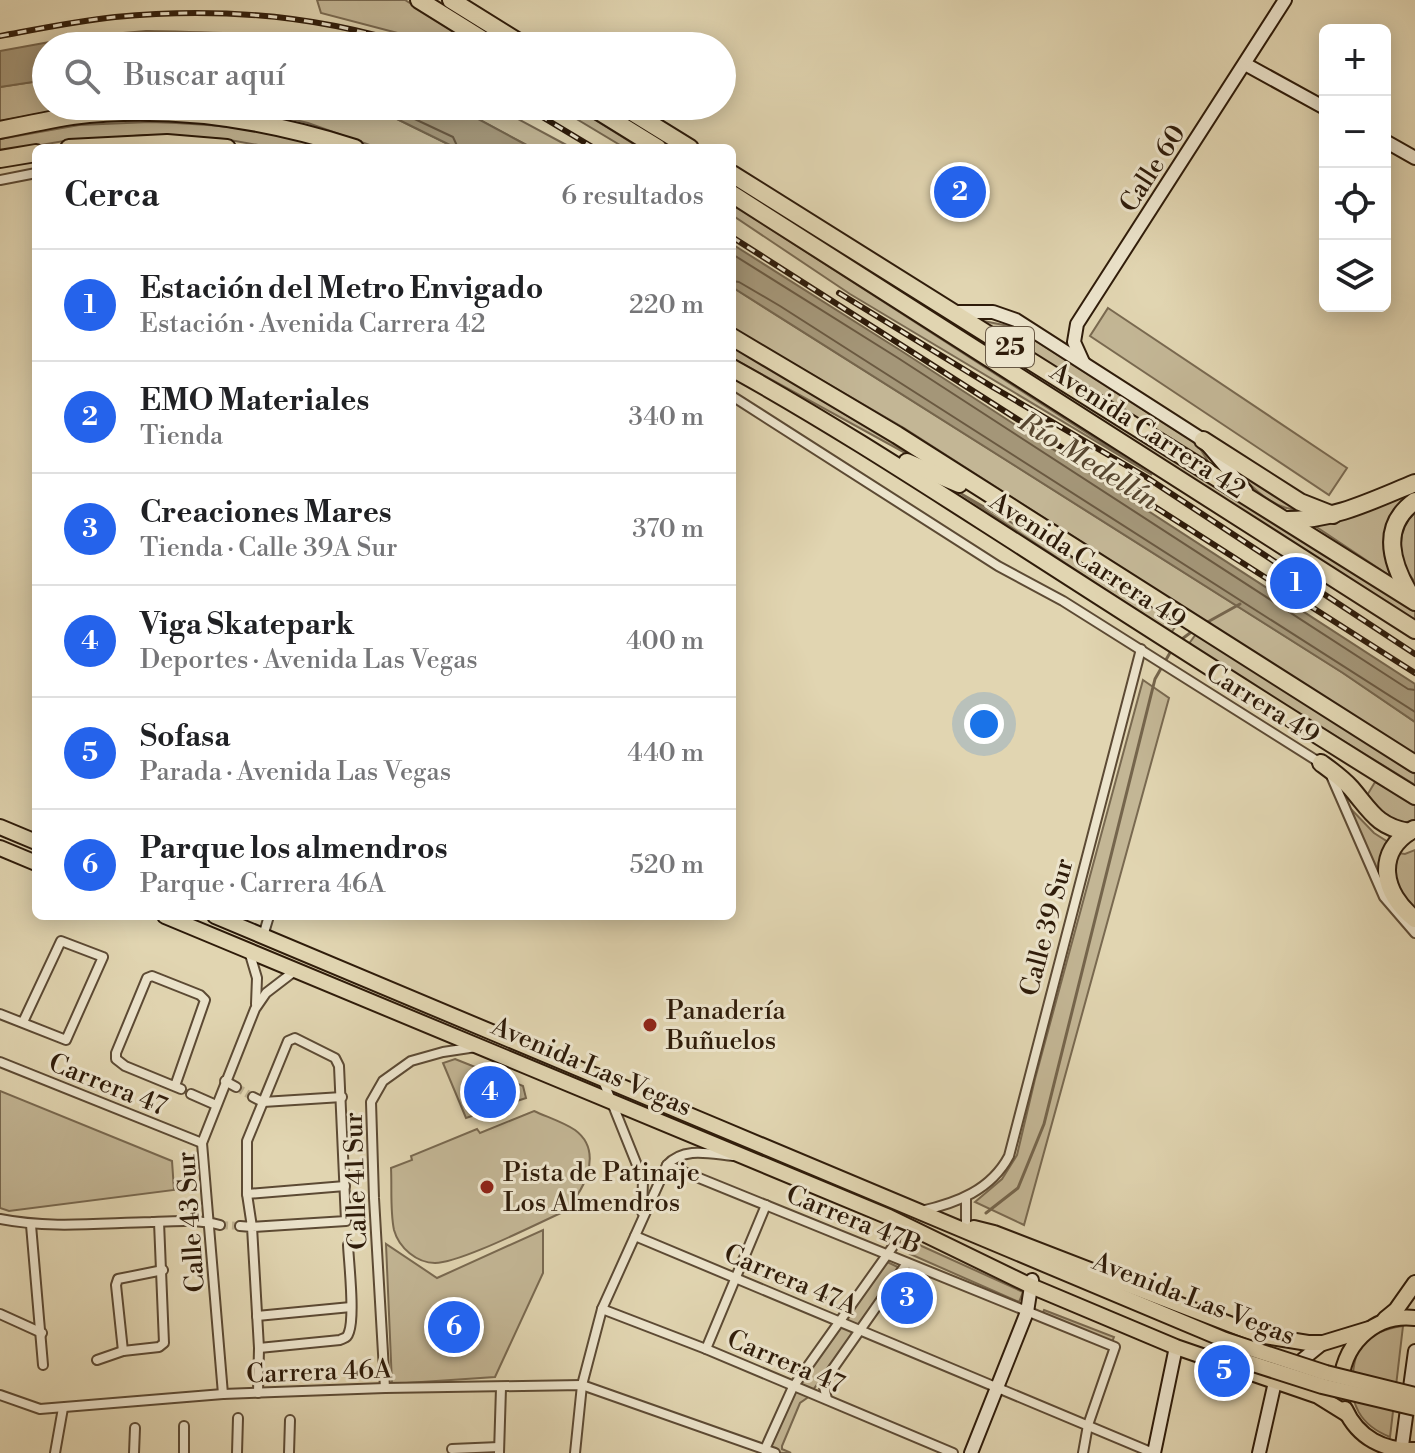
<!DOCTYPE html>
<html lang="es">
<head>
<meta charset="utf-8">
<style>
  body { margin:0; font-family:"Libre Bodoni",serif; background:#f2f2f2; color:#202124 }
  .controls { position:absolute; right:24px; top:24px; display:grid; overflow:hidden; border-radius:12px; box-shadow:0 4px 20px #0003 }
  .controls button { width:72px; height:72px; display:grid; place-items:center; padding:0; border:0; border-bottom:2px solid #e0e0e0; background:#fff; color:#202124; font:40px sans-serif }
  .you { position:absolute; left:984px; top:724px; width:28px; height:28px; margin:-20px; border:6px solid #fff; border-radius:50%; background:#1a73e8; box-shadow:0 0 0 12px #1a73e833 }
  .badge { display:grid; place-items:center; width:52px; height:52px; border-radius:50%; background:#2563eb; color:#fff; font-size:26px; font-weight:700 }
  .pin { position:absolute; translate:-50% -50%; border:4px solid #fff; box-shadow:0 2px 8px #0006 }
  .list { margin:0; padding:0; list-style:none }
  h2 { display:flex; justify-content:space-between; align-items:center; height:104px; margin:0; padding:0 32px; font-size:34px }
  h2 small { font-size:26px; font-weight:400; color:#757577 }
  .list li { display:grid; grid-template-columns:52px 1fr auto; gap:24px; align-items:center; box-sizing:border-box; height:112px; padding:0 32px; border-top:2px solid #e0e0e0 }
  .list b { display:block; font-size:30px; white-space:nowrap }
  .list p { margin:0; font-size:26px; white-space:nowrap; color:#757577 }
  .list em { font-size:26px; font-style:normal; color:#757577 }
  .icon { flex:none; width:44px; height:44px; fill:none; stroke:currentColor; stroke-width:2; stroke-linecap:round; stroke-linejoin:round }
  .map { position:relative; flex:none; width:1415px; height:1453px; overflow:hidden }
  .search { position:absolute; background:#fff; box-shadow:0 4px 20px #0003; left:32px; top:32px; width:704px; height:88px; display:flex; align-items:center; gap:20px; box-sizing:border-box; padding:0 28px; border-radius:44px; color:#757577; font-size:30px }
  .panel { position:absolute; background:#fff; box-shadow:0 4px 20px #0003; left:32px; top:144px; width:704px; height:776px; border-radius:12px }
  .map>svg:first-child { display:block }
</style>
</head>
<body>
<div class="map">
<svg width="1415" height="1453" viewBox="0 0 1415 1453">
  <rect width="100%" height="100%" fill="#e1d5b1"/>
  <filter id="stains"><feTurbulence type="fractalNoise" baseFrequency=".0025" numOctaves="4"/><feColorMatrix values="0 0 0 0 .2 0 0 0 0 .09 0 0 0 0 .02 0 0 0 .5 -.17"/></filter>
  <radialGradient id="worn" r=".72"><stop offset=".6" stop-color="#630" stop-opacity="0"/><stop offset="1" stop-color="#630" stop-opacity=".3"/></radialGradient>
  <g fill="#c3b695" stroke="#796950" stroke-width="2">
    <path d="M317 0H405L477 46H434L409 36 321 13Z"/>
    <path d="M146 31C210 32 272 33 335 46H268Z"/>
    <path d="M46 80V106H81L0 121V87Z"/>
    <path d="M216 106H364L393 117 456 148H378L308 123 253 110Z"/>
    <path d="M454 106H494L572 148H532Z"/>
    <path d="M555 106H573L640 148H625Z"/>
    <path d="M150 122C210 124 271 128 328 148H275L224 139 147 135 64 141 0 152V139L79 125Z"/>
    <path d="M732 204 1152 475 850 294 732 215Z"/>
    <path d="M732 287 1343 673 1415 722V756L904 428 732 328Z"/>
    <path d="M1108 308 1347 468 1329 495 1090 336Z"/>
    <path d="M941 314 1248 503 1415 610V623L1016 368Z"/>
    <path d="M978 320 1014 327 1197 444 1208 461Z"/>
    <path d="M732 347 749 356 938 471 732 358Z"/>
    <path d="M1235 469 1302 510C1275 511 1252 488 1235 469Z"/>
    <path d="M952 488 1064 553 1178 623 1171 633Z"/>
    <path d="M1415 489 1390 517 1384 540 1390 576 1315 526 1340 520Z"/>
    <path d="M1415 509V582C1392 553 1395 538 1415 509Z"/>
    <path d="M1196 634 1415 774V785L1188 645Z"/>
    <path d="M1143 680 1169 698 1024 1225 975 1202 1002 1179 1017 1155 1035 1079Z"/>
    <path d="M1375 782 1415 805V820C1392 829 1381 813 1366 797Z"/>
    <path d="M1349 807 1374 833 1388 842 1382 864 1415 922V927L1375 874Z"/>
    <path d="M1415 850V911C1396 888 1392 883 1398 853L1405 854Z"/>
    <path d="M455 1059 523 1086 526 1098 466 1118 443 1063Z"/>
    <path d="M0 1091 172 1161 174 1190 9 1211 0 1208Z"/>
    <path d="M534 1111C547 1117 563 1122 575 1130 605 1152 583 1196 561 1213 534 1225 460 1263 435 1263 417 1263 399 1248 394 1230 390 1211 392 1188 391 1168L412 1160 411 1156 477 1129 480 1133Z"/>
    <path d="M543 1230V1273L495 1377 392 1384 386 1244 437 1278Z"/>
    <path d="M915 1243 1023 1292 1019 1302 910 1254Z"/>
    <path d="M883 1260 902 1269 807 1398 800 1403 782 1446V1449L791 1453H768C784 1382 842 1319 883 1260Z"/>
    <path d="M1044 1310 1114 1337 1112 1342 1042 1315Z"/>
    <path d="M1403 1326 1390 1437C1360 1425 1349 1404 1353 1373 1354 1363 1356 1351 1363 1344 1373 1333 1389 1328 1403 1326Z"/>
  </g>
  <g fill="#a49678" stroke="#75654c" stroke-width="2">
    <path d="M146 31 268 46H46V80L0 87V51L77 37Z"/>
    <path d="M364 106H454L532 148H456L393 117Z"/>
    <path d="M732 244 903 352 1415 684V722L1343 673 732 287Z"/>
  </g>
  <g fill="none" stroke-linecap="round" stroke-linejoin="round">
    <g stroke="#6a5941" stroke-width="2">
      <path d="M73 46 146 39 215 46"/>
      <path d="M387 106 453 137 458 148"/>
      <path d="M732 254 898 358 1408 689 1415 690"/>
      <path d="M732 281 739 282 780 306 1415 712"/>
    </g>
    <g stroke="#75654c" stroke-width="3">
      <path d="M1204 624 1240 604"/>
      <path d="M1178 642 1194 630"/>
      <path d="M986 1213 1018 1188 1044 1124 1155 679 1171 651"/>
    </g>
    <g stroke="#bdb090" stroke-width="8" stroke-dasharray="8 4" stroke-linecap="butt">
      <path d="M236 1087 253 1097"/>
      <path d="M220 1225 240 1226"/>
    </g>
    <g stroke="#5c4a34" stroke-width="12">
      <g id="street">
        <path d="M0 180 36 173"/>
        <path d="M732 396 998 566 1063 601 1322 764"/>
        <path d="M1332 778 1384 897 1415 933"/>
        <path d="M263 936 269 916"/>
        <path d="M249 951 257 978 256 1004"/>
        <path d="M0 1014 66 1040 103 957 61 941 23 1022"/>
        <path d="M0 1062 202 1143"/>
        <path d="M602 1078 643 1180 642 1212"/>
        <path d="M225 1081 236 1087"/>
        <path d="M175 1086 205 1000 200 995 152 976 147 978 116 1053V1059L125 1066 181 1089"/>
        <path d="M191 1094 216 1105"/>
        <path d="M253 1097 263 1102 342 1097"/>
        <path d="M667 1165 1115 1347 1088 1425 1083 1453"/>
        <path d="M247 1194 345 1186"/>
        <path d="M966 1197V1226"/>
        <path d="M921 1211C957 1203 991 1190 1009 1156L1141 649"/>
        <path d="M0 1219C50 1229 101 1223 151 1222 174 1221 199 1219 220 1225"/>
        <path d="M31 1225 43 1365"/>
        <path d="M240 1226 252 1227 346 1221 339 1066 335 1058 295 1038 288 1041 247 1141V1194L252 1227 259 1348 258 1393"/>
        <path d="M635 1236 1153 1453"/>
        <path d="M602 1309 706 1349 953 1453"/>
        <path d="M0 1314 42 1333"/>
        <path d="M257 1316 351 1307"/>
        <path d="M259 1348 340 1340C346 1337 347 1338 349 1332 355 1315 349 1265 348 1245"/>
        <path d="M706 1349 766 1205"/>
        <path d="M123 1351 116 1285 118 1279 163 1270"/>
        <path d="M97 1360 123 1351 159 1347 164 1343 159 1222"/>
        <path d="M385 1388 374 1198 371 1102 383 1081 411 1061 443 1052 476 1047"/>
        <path d="M223 1394 202 1143 255 1009 266 993 296 970"/>
        <path d="M0 1395 40 1409 223 1394 385 1388 582 1385 775 1453"/>
        <path d="M827 1399 824 1387 825 1380 907 1263"/>
        <path d="M452 1449 499 1447"/>
        <path d="M766 1452 765 1449 793 1387 894 1245 896 1235 893 1219"/>
        <path d="M55 1453 63 1408"/>
        <path d="M134 1453 135 1428"/>
        <path d="M184 1453V1426"/>
        <path d="M237 1453 238 1418"/>
        <path d="M289 1453 290 1420"/>
        <path d="M499 1453 501 1388"/>
        <path d="M575 1453 582 1385 602 1309 667 1165C684 1146 711 1154 733 1156"/>
      </g>
    </g>
    <g stroke="#2f1c0a" stroke-width="16">
      <g id="secondary">
        <path d="M1245 64 1325 108"/>
        <path d="M1385 141 1415 158"/>
        <path d="M954 312H993L1016 320 1203 440 1246 491"/>
        <path d="M1083 362 1074 342 1077 324 1285 0"/>
        <path d="M971 1453 1027 1312 1032 1280"/>
        <path d="M1154 1453 1176 1347"/>
        <path d="M1259 1453 1275 1382 1323 1343"/>
        <path d="M1401 1453 1415 1351"/>
      </g>
    </g>
    <g stroke="#2f1c0a" stroke-width="18">
      <g id="primary">
        <path d="M0 827 36 842"/>
        <path d="M0 848 36 863"/>
        <path d="M165 916 889 1217 1031 1286 1176 1347 1318 1396 1347 1414"/>
        <path d="M215 916C552 1056 888 1200 1225 1340"/>
        <path d="M974 1228 994 1233 1258 1335 1308 1343H1323L1369 1329"/>
        <path d="M1385 1319 1396 1310 1415 1283"/>
        <path d="M1341 1389C1340 1347 1373 1313 1415 1318"/>
        <path d="M1345 1409C1358 1438 1384 1451 1415 1450"/>
      </g>
    </g>
    <g stroke="#2f1c0a" stroke-width="20">
      <g id="highway">
        <path d="M419 0 493 46"/>
        <path d="M451 0 525 46"/>
        <path d="M590 106 658 148"/>
        <path d="M622 106 690 148"/>
        <path d="M0 130C24 125 48 120 72 116 167 104 265 119 355 148"/>
        <path d="M69 148 167 143 227 148"/>
        <path d="M0 159 36 153"/>
        <path d="M732 174 1415 602"/>
        <path d="M732 194 1415 630"/>
        <path d="M732 337 897 435 1415 764"/>
        <path d="M732 368C833 424 929 487 1026 549 1155 632 1284 715 1415 796"/>
        <path d="M1203 440 1300 502 1333 515"/>
        <path d="M907 462 959 484"/>
        <path d="M1288 520C1334 520 1373 500 1415 483"/>
        <path d="M1411 596C1392 565 1379 527 1415 501"/>
        <path d="M1321 763C1332 771 1342 778 1351 788 1370 810 1377 827 1409 832"/>
        <path d="M1414 829C1374 851 1382 894 1415 919"/>
      </g>
    </g>
    <use href="#street" stroke="#ece4cc" stroke-width="8"/>
    <use href="#secondary" stroke="#ece4cc" stroke-width="12"/>
    <use href="#primary" stroke="#e1d5b1" stroke-width="14"/>
    <use href="#highway" stroke="#e1d5b1" stroke-width="16"/>
    <g stroke="#2f1c0a" stroke-width="6">
      <g id="rail">
        <path d="M0 36C38 29 77 21 115 17 216 7 317 15 413 46"/>
        <path d="M524 106 594 148"/>
        <path d="M732 237 1415 673"/>
        <path d="M839 293 991 386 1146 477 1415 654"/>
      </g>
    </g>
    <use href="#rail" stroke="#ece4cc" stroke-width="3" stroke-dasharray="9" stroke-linecap="butt"/>
    <g stroke="#2f1c0a" stroke-width="18" stroke-linecap="butt">
      <g id="primary-bridge">
        <path d="M1225 1340 1326 1373 1415 1395"/>
        <path d="M1219 1353 1322 1386 1415 1408"/>
      </g>
    </g>
    <use href="#primary-bridge" stroke="#e1d5b1" stroke-width="14"/>
  </g>
  <g fill="#8f2418" stroke="#ece4cc" stroke-width="3">
    <circle cx="650" cy="1025" r="8"/>
    <circle cx="487" cy="1187" r="8"/>
  </g>
  <g text-anchor="middle" stroke-width="6" stroke-linejoin="round" paint-order="stroke">
    <rect fill="#ece4cc" stroke="#685844" stroke-width="2" x="986" y="327" width="48" height="40" rx="6"/>
    <g font-size="24" font-weight="bold" fill="#2f1c0a">
      <text x="1010" y="355">25</text>
    </g>
    <g font-size="26" fill="#2f1c0a" stroke="#ece4cc">
      <text transform="translate(1152 168) rotate(-57)" y="9">Calle 60</text>
      <text transform="translate(1148 430) rotate(33)" y="9">Avenida Carrera 42</text>
      <text transform="translate(1088 560) rotate(33)" y="9">Avenida Carrera 49</text>
      <text transform="translate(1263 703) rotate(32)" y="9">Carrera 49</text>
      <text transform="translate(1046 927) rotate(-75)" y="9">Calle 39 Sur</text>
      <text transform="translate(592 1066) rotate(23)" y="9">Avenida Las Vegas</text>
      <text transform="translate(108 1084) rotate(22)" y="9">Carrera 47</text>
      <text transform="translate(355 1181) rotate(-92)" y="9">Calle 41 Sur</text>
      <text transform="translate(854 1219) rotate(22)" y="9">Carrera 47B</text>
      <text transform="translate(190 1222) rotate(-94)" y="9">Calle 43 Sur</text>
      <text transform="translate(791 1279) rotate(23)" y="9">Carrera 47A</text>
      <text transform="translate(1194 1298) rotate(21)" y="9">Avenida Las Vegas</text>
      <text transform="translate(786 1361) rotate(23)" y="9">Carrera 47</text>
      <text transform="translate(319 1371) rotate(-2)" y="9">Carrera 46A</text>
    </g>
    <g font-size="26" fill="#2f1c0a" stroke="#ece4cc" text-anchor="start">
      <text x="666" y="1019">Panadería<tspan x="666" dy="30">Buñuelos</tspan></text>
      <text x="503" y="1181">Pista de Patinaje<tspan x="503" dy="30">Los Almendros</tspan></text>
    </g>
    <g font-size="28" font-style="italic" fill="#584730" stroke="#ece4cc">
      <text transform="translate(1089 460) rotate(32)" y="10">Río Medellín</text>
    </g>
  </g>
  <rect width="100%" height="100%" filter="url(#stains)"/>
  <rect width="100%" height="100%" fill="url(#worn)"/>
</svg>
<div class="controls">
<button>+</button>
<button>−</button>
<button><svg class="icon" aria-label="locate" viewBox="0 0 24 24"><circle cx="12" cy="12" r="6"/><path d="M12 2v4M12 18v4M2 12h4M18 12h4"/></svg></button>
<button><svg class="icon" aria-label="layers" viewBox="0 0 24 24"><path d="M12 4l9 5-9 5-9-5zM3 14l9 5 9-5"/></svg></button>
</div>
<div class="you"></div>
<div class="pin badge" style="left:1296px;top:583px">1</div>
<div class="pin badge" style="left:960px;top:192px">2</div>
<div class="pin badge" style="left:907px;top:1298px">3</div>
<div class="pin badge" style="left:490px;top:1092px">4</div>
<div class="pin badge" style="left:1224px;top:1371px">5</div>
<div class="pin badge" style="left:454px;top:1327px">6</div>
<div class="search"><svg class="icon" aria-label="search" viewBox="0 0 24 24"><circle cx="10" cy="10" r="6"/><path d="M15 15l6 6"/></svg>Buscar aquí</div>
<section class="panel">
<h2>Cerca<small>6 resultados</small></h2>
<ul class="list">
<li><span class="badge">1</span><div><b>Estación del Metro Envigado</b><p>Estación · Avenida Carrera 42</p></div><em>220 m</em></li>
<li><span class="badge">2</span><div><b>EMO Materiales</b><p>Tienda</p></div><em>340 m</em></li>
<li><span class="badge">3</span><div><b>Creaciones Mares</b><p>Tienda · Calle 39A Sur</p></div><em>370 m</em></li>
<li><span class="badge">4</span><div><b>Viga Skatepark</b><p>Deportes · Avenida Las Vegas</p></div><em>400 m</em></li>
<li><span class="badge">5</span><div><b>Sofasa</b><p>Parada · Avenida Las Vegas</p></div><em>440 m</em></li>
<li><span class="badge">6</span><div><b>Parque los almendros</b><p>Parque · Carrera 46A</p></div><em>520 m</em></li>
</ul>
</section>
</div>
</body>
</html>
